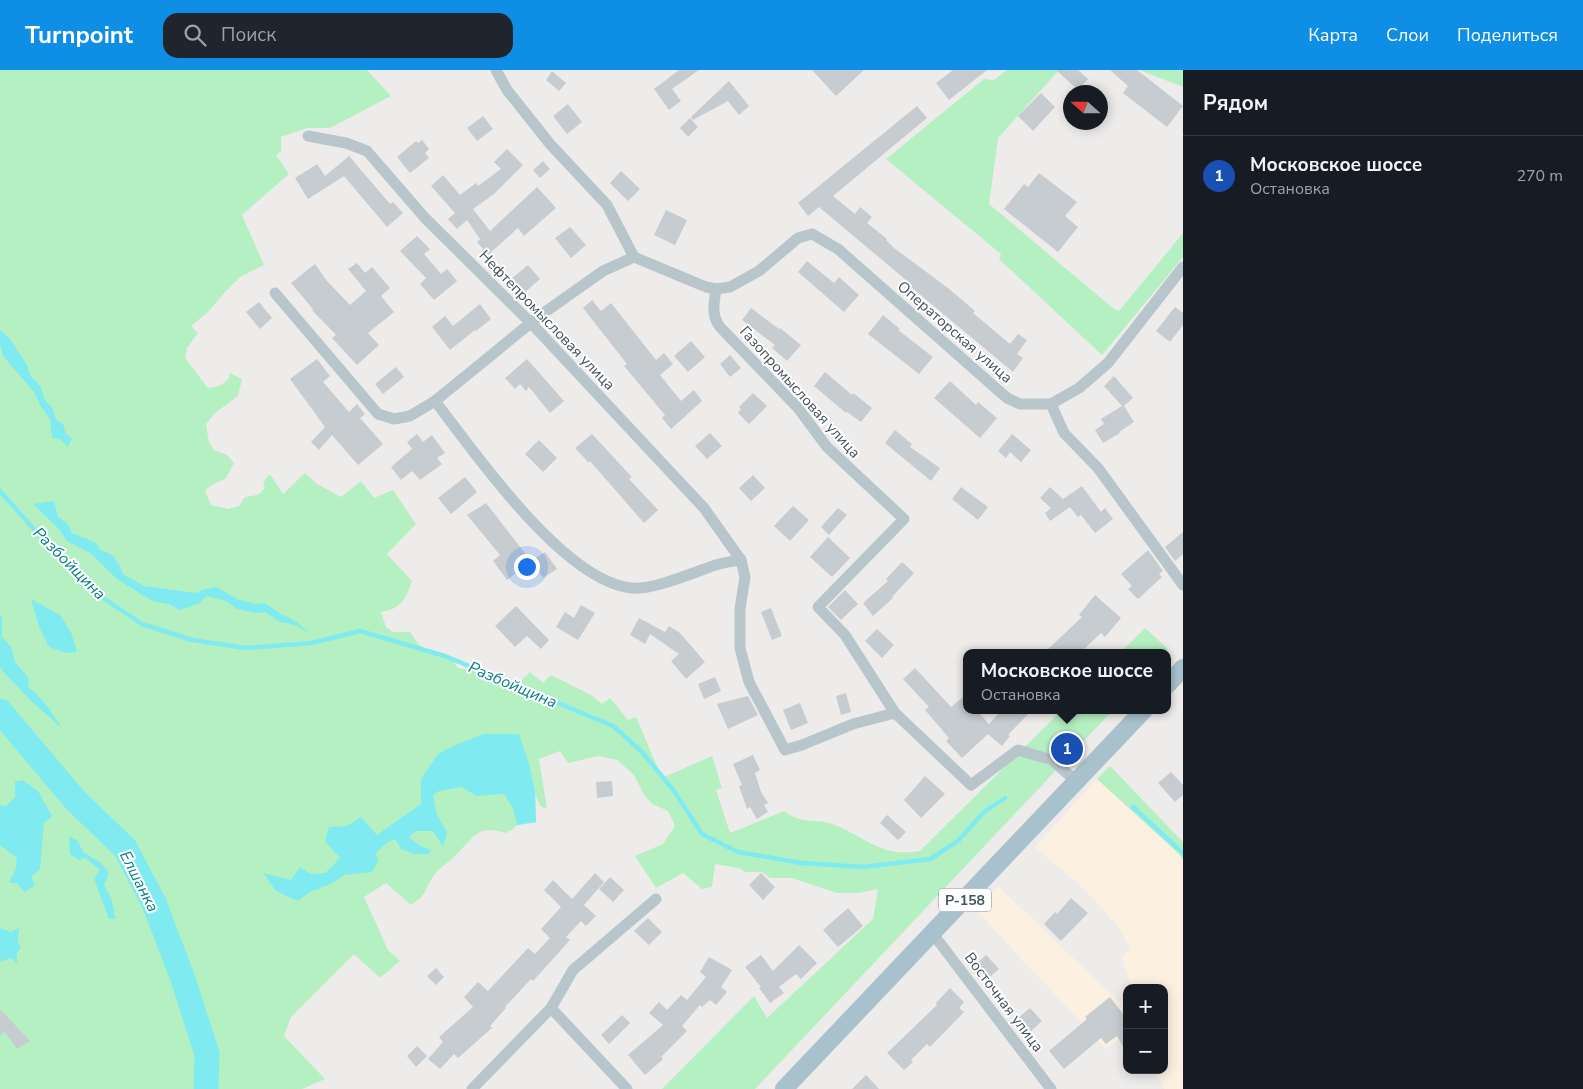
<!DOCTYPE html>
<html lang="ru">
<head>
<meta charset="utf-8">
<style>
  body { margin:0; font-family:"Nunito Sans",sans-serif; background:#20242c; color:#f1f3f6 }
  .controls { position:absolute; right:15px; bottom:15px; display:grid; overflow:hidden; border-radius:10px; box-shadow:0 2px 12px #0003 }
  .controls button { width:45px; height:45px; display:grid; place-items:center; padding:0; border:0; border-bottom:1px solid #363941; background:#171b24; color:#f1f3f6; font:25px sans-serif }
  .compass { position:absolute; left:1063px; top:15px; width:45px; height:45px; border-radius:50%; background:#171b24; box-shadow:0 2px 12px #0003; rotate:291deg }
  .you { position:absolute; left:526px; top:496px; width:18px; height:18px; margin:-12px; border:4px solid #fff; border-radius:50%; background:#1a73e8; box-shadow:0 0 0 8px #1a73e833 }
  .badge { display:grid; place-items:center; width:32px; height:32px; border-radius:50%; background:#0e8fe5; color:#fff; font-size:16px; font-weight:700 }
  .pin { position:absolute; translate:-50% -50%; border:2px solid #fff; box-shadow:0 1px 5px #0006 }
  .popup { position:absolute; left:963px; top:579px; width:208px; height:65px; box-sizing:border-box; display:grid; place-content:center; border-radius:10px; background:#171b24; filter:drop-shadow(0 1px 4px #0005); font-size:16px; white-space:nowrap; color:#9ea1a6 }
  .popup b { font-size:19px; color:#f1f3f6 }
  .popup::after { content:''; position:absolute; left:50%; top:100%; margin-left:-10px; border:10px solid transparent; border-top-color:#171b24 }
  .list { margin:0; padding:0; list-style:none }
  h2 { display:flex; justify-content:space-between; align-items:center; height:65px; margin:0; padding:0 20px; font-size:21px }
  h2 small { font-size:16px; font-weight:400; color:#9ea1a6 }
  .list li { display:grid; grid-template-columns:32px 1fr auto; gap:15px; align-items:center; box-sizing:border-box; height:80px; padding:0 20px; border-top:1px solid #363941 }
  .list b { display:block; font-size:19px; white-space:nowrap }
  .list p { margin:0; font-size:16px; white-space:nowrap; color:#9ea1a6 }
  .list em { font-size:16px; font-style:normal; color:#9ea1a6 }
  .icon { flex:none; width:28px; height:28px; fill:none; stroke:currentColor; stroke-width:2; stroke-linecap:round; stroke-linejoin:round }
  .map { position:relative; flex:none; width:1183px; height:1019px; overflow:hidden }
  header { display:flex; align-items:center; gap:30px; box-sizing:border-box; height:70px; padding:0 25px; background:#0e8fe5; color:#fff }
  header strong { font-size:24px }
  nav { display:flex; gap:28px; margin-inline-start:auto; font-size:18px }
  .search { width:350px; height:45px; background:#20242c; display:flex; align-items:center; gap:12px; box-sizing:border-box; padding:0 18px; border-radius:15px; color:#9ea1a6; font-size:19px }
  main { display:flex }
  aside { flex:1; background:#171b24 }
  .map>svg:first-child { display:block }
</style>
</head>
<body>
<header>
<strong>Turnpoint</strong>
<div class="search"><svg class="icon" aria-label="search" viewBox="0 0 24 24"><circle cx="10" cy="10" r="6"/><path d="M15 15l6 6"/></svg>Поиск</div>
<nav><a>Карта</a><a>Слои</a><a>Поделиться</a></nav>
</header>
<main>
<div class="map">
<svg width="1183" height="1019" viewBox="0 0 1183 1019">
  <rect width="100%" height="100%" fill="#eeebeb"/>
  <g fill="#fcf0e1">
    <path d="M1097 709 1179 784 1183 790V1019H1164L1155 1000H1164V918H1132L1121 887 1131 880 1118 856 1084 819 1035 777Z"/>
    <path d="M998 816 1119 932 1127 924V963L1106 979 976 840Z"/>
  </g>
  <g fill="#b5f0c2">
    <path d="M0 0H367L391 26 330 58H307L281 67V81L276 85 289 104 242 145 264 195 240 207 224 223 208 242 191 256 198 263 187 278 185 288 208 318C217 317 223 315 229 308V303L242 309 238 326 215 343 206 354 209 372 214 380 227 385 234 393 226 408 210 416 205 421 211 435 228 439 239 436 245 427 258 425 265 418 263 412 270 404 283 424 305 403 317 414 341 427 361 411 374 428 393 420 416 454 387 484 412 511C406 529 401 539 381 542L386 557 393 562H410L419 575 427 581 440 583 452 589 458 598 499 605 518 614 530 602 543 613 551 605 591 625 602 634 610 628 628 650 636 647 662 708 712 686 722 718 716 720 730 763 784 741C802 755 815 748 832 754 854 761 873 779 897 782 904 783 913 782 920 781L1062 640H1113L755 1019H662L754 926 767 948 873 849 878 819 858 823H837L792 808H770L762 802H745L739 798 715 794 712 817 702 819 683 803 656 818 635 786 663 774 675 756 668 741 652 734 644 725 634 705 617 690 598 686 568 693 560 681 539 689 547 738 541 737 535 724 536 752 517 755 512 760 505 763C477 753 472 770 454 787 448 793 439 798 434 805 424 820 427 825 411 835L386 813 364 827 388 880 400 891 380 908 354 884 291 947 284 966 325 1009 302 1019H0Z"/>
    <path d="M1007 0H1059L998 68 989 134 1114 239 1119 241 1183 163V187L1102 285 999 189 1001 184 886 89 984 9 994 10Z"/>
    <path d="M1141 0H1183V17L1142 1Z"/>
    <path d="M1145 558 1168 579 1166 583H1120Z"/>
    <path d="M1110 696 1183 772V790L1179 784 1097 709Z"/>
  </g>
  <g fill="#7febf0">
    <path d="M0 260 10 269 27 295 30 305 40 316 45 330 53 339 56 350 63 354 66 364 72 368 68 377 60 369 52 368 50 349 41 337 34 322 3 286 0 274Z"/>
    <path d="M54 431 58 446 67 453 72 463 97 473 99 479 112 485 119 494 123 504 144 516 196 523 205 519 217 517 237 529 256 534 265 533 281 544 295 551 310 563 295 555 280 552 265 542 256 543 237 539 226 531 207 526 198 534 180 540 169 534 152 531 117 509 90 483 67 471 58 458 33 434Z"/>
    <path d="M31 529 60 545 71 562 77 582 66 583 49 577 39 557Z"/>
    <path d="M0 544 2 547V567L11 577 15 592 28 607 29 618C44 629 52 643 62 658L31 631 1 599 0 596Z"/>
    <path d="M484 664H519L530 697 535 722 536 752 517 755 513 738 504 724 477 726 461 717 439 721 433 725 437 745 447 762 443 777 433 761H416L409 767 420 776 431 780 429 784H415L401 779 395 769 388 772 376 783 378 791 372 802 344 805 333 813 310 822 298 831 276 821 263 803 291 810 300 797 311 804 325 803 340 788 325 771 329 757 347 756 361 747 377 765 421 734V709L438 684 453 676Z"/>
    <path d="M22 710 38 721 52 746 44 753 40 800 31 806 35 816 24 822 18 814 9 812 16 799 17 788 0 775V735L6 736 15 727V712Z"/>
    <path d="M69 766 78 771 83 782 101 793 109 803 104 815 112 830 115 849H109L94 809 100 800 85 788 79 790 70 784Z"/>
    <path d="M0 858 11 862 19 858 18 872 21 877 17 883V893L11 888 0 892Z"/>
  </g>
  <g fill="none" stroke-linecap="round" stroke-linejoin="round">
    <g stroke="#7febf0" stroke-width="4.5">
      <path d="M0 421 45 472 97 524 142 554 192 570 246 578 311 573 360 561 445 586 613 656 642 682 674 721 702 764 738 782 802 793 863 797 930 789 958 771 984 742 1005 728"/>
      <path d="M1133 737 1183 783"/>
    </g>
    <path stroke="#7febf0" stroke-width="25" d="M0 641 76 731 125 778 154 833 183 909 207 984 206 1019"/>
  </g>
  <g fill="#c7ccd1">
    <path d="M679 0H699L672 19 681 31 669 40 654 19Z"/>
    <path d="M812 0H864L836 26Z"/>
    <path d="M953 0H987L949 30 936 13Z"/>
    <path d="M1056 0H1078L1088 9 1078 20Z"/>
    <path d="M1110 0H1137L1183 36 1167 57 1123 23 1128 16Z"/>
    <path d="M552 1 566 13 559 21 546 10Z"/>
    <path d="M729 11 749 36 739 45 728 31 693 50 691 47Z"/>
    <path d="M1041 23 1055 37 1033 61 1018 46Z"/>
    <path d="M568 34 582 52 567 64 553 46Z"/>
    <path d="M917 36 927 48 833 126 855 144 860 137 872 147 867 153 887 169 886 170 894 178 948 218 975 241 973 243 1010 274 1018 264 1027 270 1017 284 1023 288 1013 302 911 217 912 215 819 137 808 146 798 133Z"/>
    <path d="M483 46 493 59 477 71 467 58Z"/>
    <path d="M690 48 698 57 688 67 680 58Z"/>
    <path d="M422 70 429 79 425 83 429 88 410 103 397 87 416 71 418 73Z"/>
    <path d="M507 79 523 95 494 124 473 139 490 161 537 117 556 138 524 166 518 158 488 185 477 172 480 169 467 150 457 159 448 149 455 143 431 116 443 105 460 125 476 113 478 116 501 99 494 92Z"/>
    <path d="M349 86 390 134 393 132 403 143 387 157 344 106 308 129 295 108 317 94 325 106Z"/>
    <path d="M543 91 550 99 540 108 533 100Z"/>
    <path d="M621 101 640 119 628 131 610 113Z"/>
    <path d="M1039 103 1077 132 1065 146 1078 157 1058 182 1004 139 1024 114 1028 117Z"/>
    <path d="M666 140 687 150 675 175 654 165Z"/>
    <path d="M570 157 586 175 571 188 555 168Z"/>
    <path d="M417 166 430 179 424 184 441 204 447 199 457 211 434 230 420 214 426 208 400 181Z"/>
    <path d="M807 191 834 213 839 207 859 225 844 242 798 202Z"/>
    <path d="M357 193 365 203 372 197 390 218 381 226 394 242 368 263 379 275 357 295 332 268 336 265 312 240 313 239 291 213 315 194 327 211 350 235 366 221 348 199Z"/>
    <path d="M528 195 540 209 523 224 511 209Z"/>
    <path d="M592 230 601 241 611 233 656 290 664 283 673 294 660 305 681 331 694 320 702 331 671 359 662 348 665 345 624 296 627 294 583 238Z"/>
    <path d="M259 232 272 248 260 259 246 242Z"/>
    <path d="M480 234 491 249 476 261 475 260 450 280 432 257 445 246 453 256Z"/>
    <path d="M1175 237 1183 243V255L1170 272 1156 261Z"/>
    <path d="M751 238 779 259 780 258 801 275 787 291 772 278 775 275 742 250Z"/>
    <path d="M883 245 900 259 898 260 933 287 919 304 868 264Z"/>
    <path d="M691 271 705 287 688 302 674 286Z"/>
    <path d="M730 285 741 298 730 307 720 294Z"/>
    <path d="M317 289 330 306 323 312 349 342 357 334 365 344 360 348 383 374 358 395 332 365 319 380 311 372 325 357 290 309Z"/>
    <path d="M527 289 564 331 550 343 529 317 526 321 520 314 515 319 505 308Z"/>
    <path d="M396 297 404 307 383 324 375 314Z"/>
    <path d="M825 302 852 325 853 323 872 338 861 352 847 342 846 343 814 316Z"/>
    <path d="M1114 306 1133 328 1124 336 1134 352 1119 362 1120 363 1103 373 1095 360 1104 354 1101 349 1122 336 1104 316Z"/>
    <path d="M950 311 976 335 978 332 997 348 980 368 934 328Z"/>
    <path d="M753 323 767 336 749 354 738 343 741 339 739 337Z"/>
    <path d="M895 360 912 374 910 377 940 398 931 411 885 373Z"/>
    <path d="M710 363 722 376 707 389 695 376Z"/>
    <path d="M417 364 423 372 432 365 445 383 437 388 442 394 420 410 412 401 401 410 391 397 412 379 407 372Z"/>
    <path d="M592 364 616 390 632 407 629 409 658 440 644 453 590 391 589 393 575 378Z"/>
    <path d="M1012 364 1031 380 1021 392 1010 382 1006 388 998 381Z"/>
    <path d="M539 370 557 388 543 402 525 384Z"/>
    <path d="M753 405 765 418 751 431 739 418Z"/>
    <path d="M465 407 477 422 451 444 438 428Z"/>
    <path d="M1082 416 1101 442 1105 438 1113 449 1095 463 1081 445 1078 447 1070 437 1050 451 1045 443 1051 438 1040 428 1050 417 1063 429Z"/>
    <path d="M961 417 988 437 978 450 952 429Z"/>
    <path d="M486 433 531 491 507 510 493 491 500 485 467 445Z"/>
    <path d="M793 436 809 450 790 471 774 456Z"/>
    <path d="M838 438 847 445 829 465 821 457Z"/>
    <path d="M1183 462V484L1175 491 1165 477Z"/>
    <path d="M828 467 850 488 832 507 810 487Z"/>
    <path d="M1148 480 1163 501 1159 504 1162 507 1138 529 1128 519 1132 516 1121 504Z"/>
    <path d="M545 482 557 499 543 508 532 491Z"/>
    <path d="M902 492 914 503 892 527 893 528 873 546 863 533 888 511 886 509Z"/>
    <path d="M845 520 858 534 841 550 828 537Z"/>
    <path d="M1095 525 1121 548 1105 567 1101 563 1080 583H1044L1082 547 1079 545Z"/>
    <path d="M581 535 595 543 578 570 556 557 565 542 574 548Z"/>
    <path d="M516 536 549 570 541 579 527 566 515 577 495 556Z"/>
    <path d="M771 538 782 566 772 570 761 542Z"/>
    <path d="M639 548 665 562 669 556 680 563 705 592 686 609 671 591 679 584 650 564 645 574 630 565Z"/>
    <path d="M877 559 894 575 882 588 865 571Z"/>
    <path d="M915 598 951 637 967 624V640H976L989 654 1002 640H1032L1008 665 1010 666 1002 676 988 664 962 688 946 671 949 668 925 640 929 637 903 609Z"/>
    <path d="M715 607 721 621 704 629 698 614Z"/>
    <path d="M846 623 851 642 841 645 836 626Z"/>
    <path d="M748 626 758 645 728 659 717 634Z"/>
    <path d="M800 633 808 653 791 660 783 640Z"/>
    <path d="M753 685 760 700 755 703 761 722 768 733 764 735 768 742 757 749 750 737 747 739 739 716 742 715 733 694Z"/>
    <path d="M1171 702 1183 715V725L1175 732 1158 713Z"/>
    <path d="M925 706 945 724 921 748 904 730Z"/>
    <path d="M612 711 613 726 597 728 596 712Z"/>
    <path d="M887 745 906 762 898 770 880 753Z"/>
    <path d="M595 803 604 812 584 835 596 846 586 856 581 851 566 867 570 870 533 911 531 909 505 937 506 938 490 956 492 958 458 988 454 984 440 999 428 989 443 972 439 967 473 937 464 927 478 912 488 921 528 878 535 884 550 868 541 859 561 837 544 820 553 810 572 829Z"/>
    <path d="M761 803 775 817 763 830 749 815Z"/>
    <path d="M610 807 624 820 613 832 599 819Z"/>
    <path d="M1071 828 1088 843 1061 871 1044 854 1055 842 1057 844Z"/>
    <path d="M848 838 863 856 838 877 823 860Z"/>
    <path d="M648 848 662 862 649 875 634 861Z"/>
    <path d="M799 875 817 893 801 909 796 904 779 917 784 923 770 933 759 918 761 917 745 897 761 885 773 901Z"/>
    <path d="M986 885 999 899 983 913 971 899Z"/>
    <path d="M709 887 732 900 721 917 727 922 716 935 710 930 702 937 700 935 682 956 687 961 661 987 663 989 645 1005 628 985 663 955 649 943 659 932 667 940 681 925 687 930 706 907 700 902Z"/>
    <path d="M436 898 444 907 436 915 427 906Z"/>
    <path d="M950 918 964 932 959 938 964 942 930 977 927 974 911 990 913 992 904 1000 887 983 937 935 936 933Z"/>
    <path d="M1110 927 1127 949V984L1117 966 1106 974 1101 968 1064 999 1049 981 1087 949 1085 947Z"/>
    <path d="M1030 938 1042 951 1029 963 1017 949Z"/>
    <path d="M0 939 30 971 17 979 5 962 0 966Z"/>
    <path d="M622 945 630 953 609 974 601 965Z"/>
    <path d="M417 976 427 986 416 997 407 986Z"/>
    <path d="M866 1005 879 1019H852Z"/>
  </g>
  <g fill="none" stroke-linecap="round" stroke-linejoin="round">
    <g stroke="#b8c6cc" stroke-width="11">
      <path d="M496 0 507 20 550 74 607 135 634 187 706 217 716 219C714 234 711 245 720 257L798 338 827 377 904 449 818 537 845 565 895 643 971 715 1018 680 1052 690 1076 711"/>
      <path d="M308 66 346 73 367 81 425 148 531 253 704 438 741 490 745 507 740 539V578L749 612 785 680 802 675 853 654 895 643"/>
      <path d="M716 219 730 217 759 201 798 168 812 164 838 179 1007 328 1020 334H1051L1064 363 1098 398 1183 515"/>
      <path d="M275 223 378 344 394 349 410 346 435 331C475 383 564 512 632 518 655 520 696 501 719 494 726 492 734 491 741 490"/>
      <path d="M435 331 538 247 603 201 634 187"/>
      <path d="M1051 334 1079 318 1108 293 1183 197"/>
      <path d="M933 864 1051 1019"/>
      <path d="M551 938 627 1019"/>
      <path d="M472 1019 551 938 573 900 656 829"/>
    </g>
    <g stroke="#a8c1cd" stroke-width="18">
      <path d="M1167 615 1183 598"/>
      <path d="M784 1019 1144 640"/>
    </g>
  </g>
  <g text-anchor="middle" stroke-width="4" stroke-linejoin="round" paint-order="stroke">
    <rect fill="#fff" stroke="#7b868b" stroke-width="1" x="939" y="818.5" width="52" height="23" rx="4"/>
    <g font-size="14" font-weight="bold" fill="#435259">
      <text x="965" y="835">Р-158</text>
    </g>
    <g font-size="15" fill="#435259" stroke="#fff">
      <text transform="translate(547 250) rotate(46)" y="5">Нефтепромысловая улица</text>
      <text transform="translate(955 262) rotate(41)" y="5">Операторская улица</text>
      <text transform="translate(800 322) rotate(48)" y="5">Газопромысловая улица</text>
      <text transform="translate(1004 932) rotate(53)" y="5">Восточная улица</text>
    </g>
    <g font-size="16" font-style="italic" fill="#077e84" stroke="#fff">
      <text transform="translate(70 493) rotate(45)" y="6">Разбойщина</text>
      <text transform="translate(513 614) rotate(23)" y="6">Разбойщина</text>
      <text transform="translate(140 811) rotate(63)" y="6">Елшанка</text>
    </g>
  </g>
</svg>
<div class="controls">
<button>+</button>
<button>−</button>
</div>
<svg class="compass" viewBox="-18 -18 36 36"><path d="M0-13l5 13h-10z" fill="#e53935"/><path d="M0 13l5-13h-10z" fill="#9ea1a6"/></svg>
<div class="you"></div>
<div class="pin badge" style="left:1067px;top:679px;background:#1a4fb4">1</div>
<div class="popup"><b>Московское шоссе</b>Остановка</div>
</div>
<aside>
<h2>Рядом<small></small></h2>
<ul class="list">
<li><span class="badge" style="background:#1a4fb4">1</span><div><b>Московское шоссе</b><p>Остановка</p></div><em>270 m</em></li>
</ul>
</aside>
</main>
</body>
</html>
